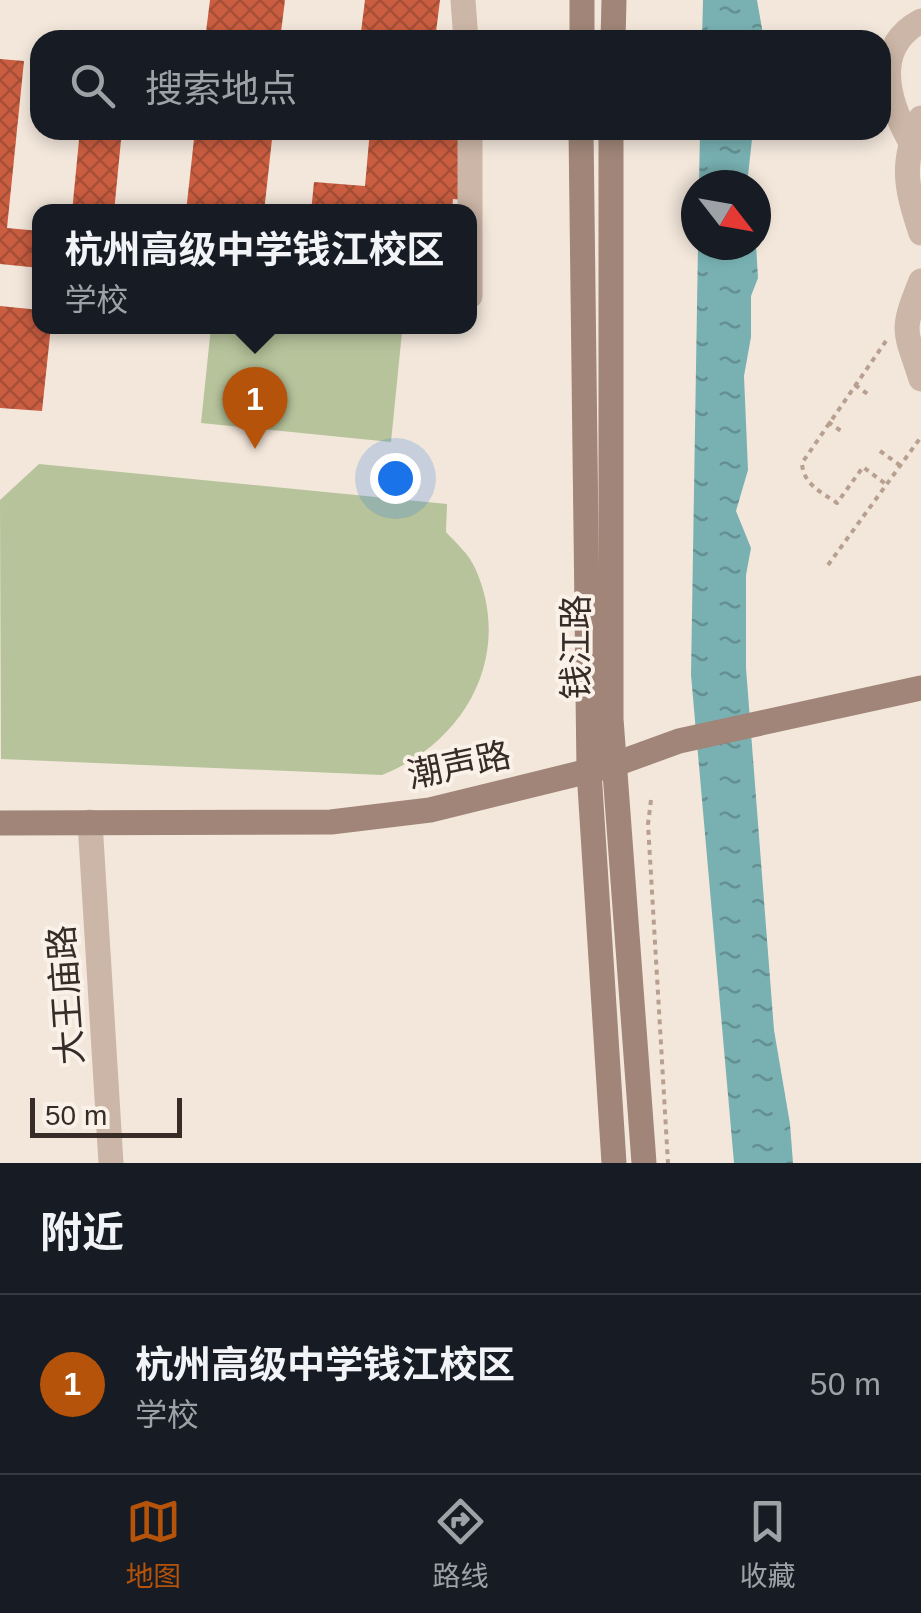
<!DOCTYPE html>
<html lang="zh">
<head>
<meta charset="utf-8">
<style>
  body { margin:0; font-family:Helvetica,"Noto Sans SC",sans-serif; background:#242831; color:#f1f3f6 }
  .compass { position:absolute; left:681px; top:170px; width:90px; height:90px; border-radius:50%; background:#171b24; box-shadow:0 5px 15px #0003; rotate:121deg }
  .scale { position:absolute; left:30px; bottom:25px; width:152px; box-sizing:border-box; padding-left:10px; border:5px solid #382c28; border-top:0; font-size:28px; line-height:35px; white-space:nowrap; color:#382c28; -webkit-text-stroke:8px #faf1e8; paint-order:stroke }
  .you { position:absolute; left:395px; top:478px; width:35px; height:35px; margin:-25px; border:8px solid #fff; border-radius:50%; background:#1a73e8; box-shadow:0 0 0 15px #1a73e833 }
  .badge { display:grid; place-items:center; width:65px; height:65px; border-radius:50%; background:#b45309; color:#fff; font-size:32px; font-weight:700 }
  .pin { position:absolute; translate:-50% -82px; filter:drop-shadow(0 2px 5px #0008) }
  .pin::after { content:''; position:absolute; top:52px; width:35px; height:30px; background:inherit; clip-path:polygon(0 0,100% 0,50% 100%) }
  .popup { position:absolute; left:32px; top:204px; width:445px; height:130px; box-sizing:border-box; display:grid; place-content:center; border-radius:20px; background:#171b24; filter:drop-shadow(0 2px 8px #0005); font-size:32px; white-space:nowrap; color:#9ea1a6 }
  .popup b { font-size:38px; color:#f1f3f6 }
  .popup::after { content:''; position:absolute; left:50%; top:100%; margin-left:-20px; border:20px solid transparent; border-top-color:#171b24 }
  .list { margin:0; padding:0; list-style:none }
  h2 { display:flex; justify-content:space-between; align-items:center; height:130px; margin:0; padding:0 40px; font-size:42px }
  h2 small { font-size:32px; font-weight:400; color:#9ea1a6 }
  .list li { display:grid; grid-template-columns:65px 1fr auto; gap:30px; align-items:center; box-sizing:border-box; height:180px; padding:0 40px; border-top:2px solid #363941 }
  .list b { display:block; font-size:38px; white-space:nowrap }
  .list p { margin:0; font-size:32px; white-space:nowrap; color:#9ea1a6 }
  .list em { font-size:32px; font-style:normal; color:#9ea1a6 }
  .icon { flex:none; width:55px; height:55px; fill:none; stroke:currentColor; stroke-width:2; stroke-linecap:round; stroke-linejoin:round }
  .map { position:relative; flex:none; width:921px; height:1163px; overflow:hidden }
  .search { position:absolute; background:#171b24; box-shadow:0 5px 15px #0003; left:30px; right:30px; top:30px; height:110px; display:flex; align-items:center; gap:25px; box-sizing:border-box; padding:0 35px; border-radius:30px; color:#9ea1a6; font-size:38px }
  .sheet { height:310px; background:#171b24 }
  nav { display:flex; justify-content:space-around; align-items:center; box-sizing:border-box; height:140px; border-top:2px solid #363941; background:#171b24; font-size:28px; color:#9ea1a6 }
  nav a { display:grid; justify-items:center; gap:5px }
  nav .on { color:#b45309 }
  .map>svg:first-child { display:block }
</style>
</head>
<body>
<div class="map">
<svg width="921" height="1163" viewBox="0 0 921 1163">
  <defs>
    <pattern id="water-ripples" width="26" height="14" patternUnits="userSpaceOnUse" patternTransform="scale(2.5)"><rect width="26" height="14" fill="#79b1b2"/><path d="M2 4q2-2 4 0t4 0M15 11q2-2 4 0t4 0" fill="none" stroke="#649091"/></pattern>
    <pattern id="building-cross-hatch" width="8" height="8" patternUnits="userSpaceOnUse" patternTransform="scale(2.5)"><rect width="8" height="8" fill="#cb5e41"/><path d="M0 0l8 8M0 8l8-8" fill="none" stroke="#a64e36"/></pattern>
  </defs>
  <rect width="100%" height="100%" fill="#f3e7db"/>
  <g fill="#b7c39b">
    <path d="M348 327 402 332 391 442 201 423 211 327Z"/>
    <path d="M39 464 447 504 446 532C456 543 469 554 475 568 514 654 466 742 382 775L1 759 0 500Z"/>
  </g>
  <g fill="url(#water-ripples)">
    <path d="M703 0H757L764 40H702Z"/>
    <path d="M700 130H753L747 185H699Z"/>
    <path d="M756 244 758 278 751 296V337L744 376 748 470 736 511 751 548 746 575V668L774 1030 790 1124 793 1163H734L691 675 698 245Z"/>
  </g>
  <g fill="url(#building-cross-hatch)">
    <path d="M210 0H285L280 40H205Z"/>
    <path d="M365 0H440L435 40H360Z"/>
    <path d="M0 59 24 61 7 228 40 231V268L0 264Z"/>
    <path d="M80 130H122L114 212H72Z"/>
    <path d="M195 130H273L264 212H186Z"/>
    <path d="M370 130H469L463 200 453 199 452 212H311L314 182 365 186Z"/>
    <path d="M0 306 40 310V326H51L42 411 0 408Z"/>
  </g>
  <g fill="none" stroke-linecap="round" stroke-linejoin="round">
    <g stroke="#b8a091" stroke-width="4" stroke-dasharray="5 5" stroke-linecap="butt">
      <path d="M886 341 802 463C803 484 821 492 837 503L863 467 887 485"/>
      <path d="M855 385 869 395"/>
      <path d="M828 422 844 433"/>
      <path d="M880 451 901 466"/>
      <path d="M828 565 921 437"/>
      <path d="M651 800 648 824 668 1163"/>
    </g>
    <g stroke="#ccb6a7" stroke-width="25">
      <path d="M463 0 466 40"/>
      <path d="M921 118C900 163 906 188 921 233"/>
      <path d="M910 141C888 101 871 48 921 21"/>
      <path d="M921 281C900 333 905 329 921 379"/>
      <path d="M470 296V130"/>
      <path d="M90 822 111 1163"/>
    </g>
    <g stroke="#a08578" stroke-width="25">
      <path d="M582 40V0"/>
      <path d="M613 40 614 0"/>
      <path d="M581 130 589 771 614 1163"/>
      <path d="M611 130V719L644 1163"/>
      <path d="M0 823 331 822 430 810 613 765 679 741 921 688"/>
    </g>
  </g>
  <g text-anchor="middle" stroke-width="8" stroke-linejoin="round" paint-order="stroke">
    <g font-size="35" fill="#382c28" stroke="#faf1e8">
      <text transform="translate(576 647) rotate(-90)" y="12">钱江路</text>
      <text transform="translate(459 765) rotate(-12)" y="12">潮声路</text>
      <text transform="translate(66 995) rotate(-94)" y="12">大王庙路</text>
    </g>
  </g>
</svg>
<svg class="compass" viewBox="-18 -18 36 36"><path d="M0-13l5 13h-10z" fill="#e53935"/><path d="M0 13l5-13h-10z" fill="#9ea1a6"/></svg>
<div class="scale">50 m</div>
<div class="you"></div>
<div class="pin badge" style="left:255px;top:449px">1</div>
<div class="popup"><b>杭州高级中学钱江校区</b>学校</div>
<div class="search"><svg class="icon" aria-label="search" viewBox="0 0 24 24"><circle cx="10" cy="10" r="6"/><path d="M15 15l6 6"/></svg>搜索地点</div>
</div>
<section class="sheet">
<h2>附近<small></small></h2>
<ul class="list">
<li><span class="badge">1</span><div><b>杭州高级中学钱江校区</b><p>学校</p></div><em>50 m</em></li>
</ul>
</section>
<nav>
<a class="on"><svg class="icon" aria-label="map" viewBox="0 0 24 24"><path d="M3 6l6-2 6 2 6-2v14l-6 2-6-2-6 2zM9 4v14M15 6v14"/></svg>地图</a>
<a><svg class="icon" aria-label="directions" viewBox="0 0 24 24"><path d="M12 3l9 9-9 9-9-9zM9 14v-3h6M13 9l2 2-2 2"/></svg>路线</a>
<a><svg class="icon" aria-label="saved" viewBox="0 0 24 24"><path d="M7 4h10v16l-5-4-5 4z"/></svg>收藏</a>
</nav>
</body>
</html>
